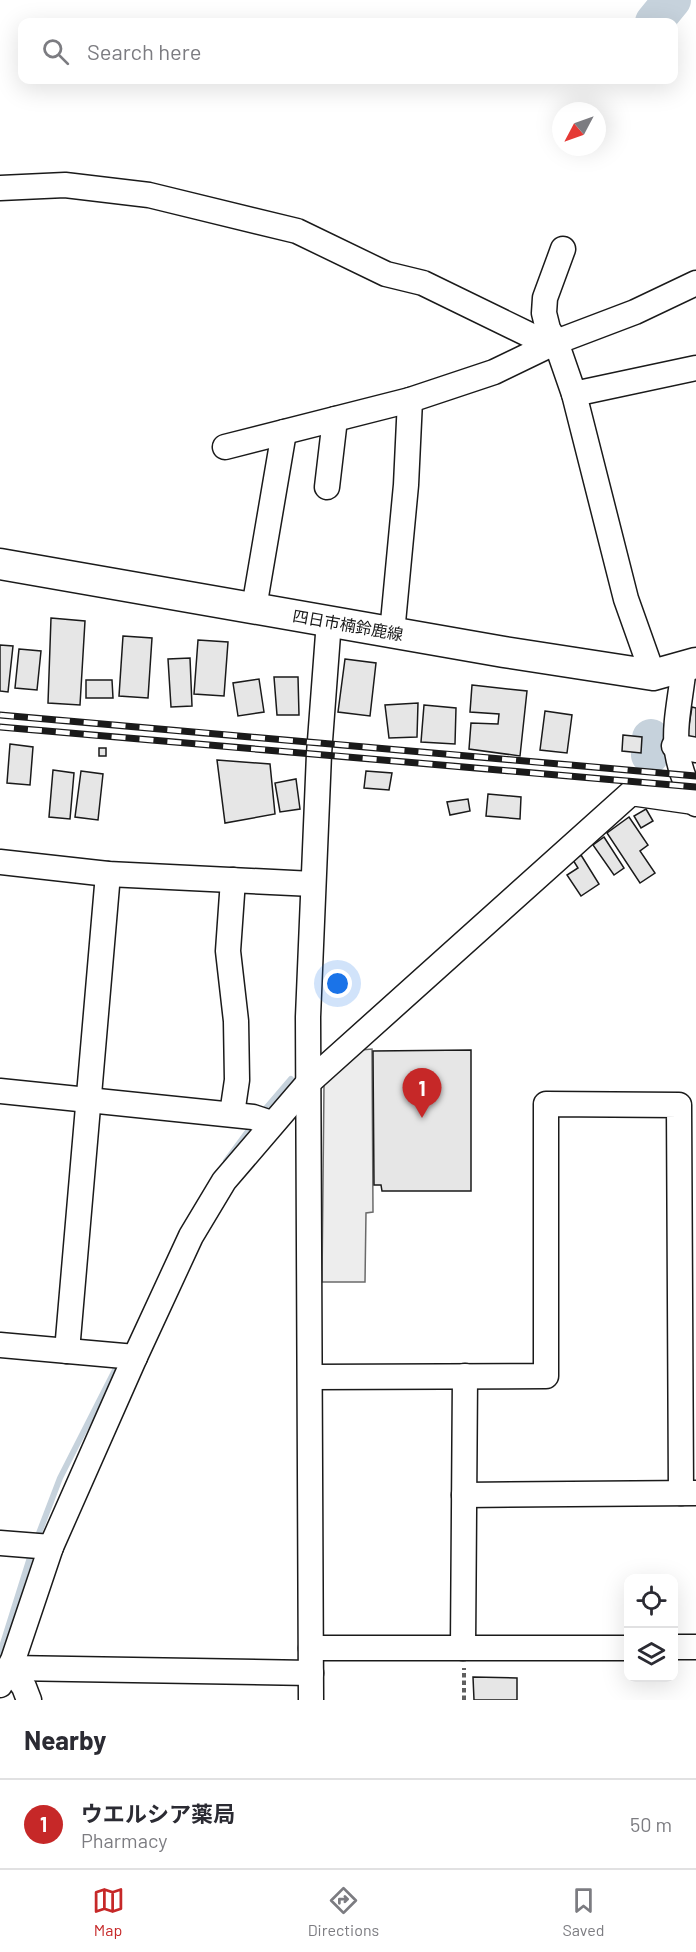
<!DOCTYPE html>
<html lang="en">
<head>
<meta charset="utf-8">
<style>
  body { margin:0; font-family:Barlow,"Noto Sans JP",sans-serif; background:#f2f2f3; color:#2b2b33 }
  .controls { position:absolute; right:18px; bottom:18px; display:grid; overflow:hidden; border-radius:12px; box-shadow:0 6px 24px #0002 }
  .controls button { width:54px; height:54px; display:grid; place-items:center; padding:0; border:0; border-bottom:2px solid #e1e1e2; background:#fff; color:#2b2b33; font:30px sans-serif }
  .compass { position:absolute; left:552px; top:102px; width:54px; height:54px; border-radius:50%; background:#fff; box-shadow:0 6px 24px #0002; rotate:229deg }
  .you { position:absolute; left:338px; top:984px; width:21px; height:21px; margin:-15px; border:4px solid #fff; border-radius:50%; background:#1a73e8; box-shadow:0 0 0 9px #1a73e833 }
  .badge { display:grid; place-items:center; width:39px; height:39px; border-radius:50%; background:#c62828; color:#fff; font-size:20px; font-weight:700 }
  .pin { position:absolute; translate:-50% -50px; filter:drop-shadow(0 2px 3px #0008) }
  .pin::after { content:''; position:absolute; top:32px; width:21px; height:18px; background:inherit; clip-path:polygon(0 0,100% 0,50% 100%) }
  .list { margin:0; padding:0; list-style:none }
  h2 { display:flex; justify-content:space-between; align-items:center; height:78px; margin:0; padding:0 24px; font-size:26px }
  h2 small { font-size:20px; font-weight:400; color:#7c7c81 }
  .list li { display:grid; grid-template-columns:39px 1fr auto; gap:18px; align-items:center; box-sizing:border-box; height:90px; padding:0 24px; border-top:2px solid #e1e1e2 }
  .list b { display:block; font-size:22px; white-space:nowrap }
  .list p { margin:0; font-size:20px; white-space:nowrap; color:#7c7c81 }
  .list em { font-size:20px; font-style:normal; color:#7c7c81 }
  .icon { flex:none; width:33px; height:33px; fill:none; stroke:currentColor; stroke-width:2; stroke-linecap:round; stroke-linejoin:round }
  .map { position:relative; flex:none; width:696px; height:1700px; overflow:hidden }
  .search { position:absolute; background:#fff; box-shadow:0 6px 24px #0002; left:18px; right:18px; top:18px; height:66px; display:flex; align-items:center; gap:15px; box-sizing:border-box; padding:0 21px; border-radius:12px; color:#7c7c81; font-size:22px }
  .sheet { height:168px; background:#fff }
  nav { display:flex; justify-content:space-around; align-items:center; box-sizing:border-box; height:84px; border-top:2px solid #e1e1e2; background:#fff; font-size:16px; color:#7c7c81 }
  nav a { display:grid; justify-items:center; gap:3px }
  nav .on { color:#c62828 }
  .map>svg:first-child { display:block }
</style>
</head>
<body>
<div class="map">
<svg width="696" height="1700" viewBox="0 0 696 1700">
  <rect width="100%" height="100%" fill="#fff"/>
  <path fill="#ededed" stroke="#6a6a6a" stroke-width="1.5" d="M372 1049 373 1212 366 1213 365 1282H322L324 1084 361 1050Z"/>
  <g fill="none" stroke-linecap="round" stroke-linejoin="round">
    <g stroke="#c6d2dc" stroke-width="6">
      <path d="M262 1113 291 1079"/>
      <path d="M226 1161 254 1123"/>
      <path d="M36 1541 60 1478 120 1360"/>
      <path d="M0 1653 32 1551"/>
    </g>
    <g stroke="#c6d2dc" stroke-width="38">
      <path d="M654 22 672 0"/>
      <path d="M650 755 654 749 651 738"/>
    </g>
  </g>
  <g fill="#e6e6e6" stroke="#1a1a1a" stroke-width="1.5">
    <path d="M51 618 85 621 80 705 48 703Z"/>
    <path d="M123 636 152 638 148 698 119 696Z"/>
    <path d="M198 640 228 642 224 696 194 694Z"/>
    <path d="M0 645 13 646 8 692 0 691Z"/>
    <path d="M19 649 41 651 37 690 15 688Z"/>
    <path d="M190 658 192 706 171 707 168 659Z"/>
    <path d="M345 659 376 663 370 716 338 712Z"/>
    <path d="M274 677H298L299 715H277Z"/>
    <path d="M259 679 264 712 238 716 233 683Z"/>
    <path d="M86 680H112L113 698H86Z"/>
    <path d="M472 685 527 691 520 756 469 749 471 723 498 724 499 714 470 712Z"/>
    <path d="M418 703 417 737 389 738 385 705Z"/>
    <path d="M424 705 456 708 455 744 421 742Z"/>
    <path d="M692 707 696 708V740L687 738Z"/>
    <path d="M545 711 572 715 567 753 540 750Z"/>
    <path d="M623 735 642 737 641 753 622 751Z"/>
    <path d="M10 744 33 747 30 785 7 783Z"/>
    <rect x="99" y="748" width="7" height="8"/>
    <path d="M217 760 270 764 275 814 225 823Z"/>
    <path d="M53 770 74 773 70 819 49 817Z"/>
    <path d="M81 771 103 774 98 820 75 817Z"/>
    <path d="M366 771 392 773 389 790 364 788Z"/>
    <path d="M296 779 300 809 280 812 275 783Z"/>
    <path d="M488 794 521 797 520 819 486 816Z"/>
    <path d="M468 799 470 811 450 815 447 802Z"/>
    <path d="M646 809 653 821 641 828 634 816Z"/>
    <path d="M629 817 648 845 640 851 655 873 640 883 607 833Z"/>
    <path d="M604 837 624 868 614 875 593 845Z"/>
    <path d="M581 855 599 884 581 896 567 875 578 868 573 860Z"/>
    <path d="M471 1050V1191H382L381 1185H374L373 1051Z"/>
    <path d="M473 1677 517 1678V1700H474Z"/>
  </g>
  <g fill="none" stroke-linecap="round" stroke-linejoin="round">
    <g stroke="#1a1a1a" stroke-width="27">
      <g id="minor">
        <path d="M0 188 65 185 149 195 297 231 386 274 423 283 538 339 556 342"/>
        <path d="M563 249 545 298 544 313 548 329 556 342 574 394 626 599 653 675"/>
        <path d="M574 394 696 368"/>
        <path d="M225 447 410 400 494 372 556 342 635 312 696 283"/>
        <path d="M327 487 335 419"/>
        <path d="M254 608 284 432"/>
        <path d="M392 633 406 485 410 400"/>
        <path d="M684 667C677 726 666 749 696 804"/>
        <path d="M674 746 696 750"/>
        <path d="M0 862 108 874 313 884"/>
        <path d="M0 1091 253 1117 271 1123"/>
        <path d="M232 1114 237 1080 236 1021 228 951 233 880"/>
        <path d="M0 1345 135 1357"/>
        <path d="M67 1351 108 874"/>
        <path d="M311 1377 546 1376V1104L679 1105 681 1493"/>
        <path d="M464 1495 696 1493"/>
        <path d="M0 1543 51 1547"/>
        <path d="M674 1647H696"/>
        <path d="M311 1648H628"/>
        <path d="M463 1648 465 1376"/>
        <path d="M10 1668 311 1673"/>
        <path d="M10 1668 24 1687 29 1700"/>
        <path d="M0 1685 13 1660 51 1547 135 1357 191 1236 224 1181 308 1083 631 793 694 802"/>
        <path d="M311 1700 308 1017 319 754 329 621"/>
      </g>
    </g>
    <g stroke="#1a1a1a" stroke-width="33">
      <path id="major" d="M0 564 504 652 653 675 696 663"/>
    </g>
    <path stroke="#5f5f5f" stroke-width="4" stroke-dasharray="4.5 3" stroke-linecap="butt" d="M464 1700V1668"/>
    <use href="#minor" stroke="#fff" stroke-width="24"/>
    <use href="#major" stroke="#fff" stroke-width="30"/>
    <g stroke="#1a1a1a" stroke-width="7">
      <g id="rail">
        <path d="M0 715 696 776"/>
        <path d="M0 727 696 787"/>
      </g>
    </g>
    <use href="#rail" stroke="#fff" stroke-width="4.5" stroke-dasharray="14" stroke-linecap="butt"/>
  </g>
  <g text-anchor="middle" stroke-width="4.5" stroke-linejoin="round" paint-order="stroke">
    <g font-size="16" fill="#1a1a1a" stroke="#fff">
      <text transform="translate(348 625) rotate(10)" y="6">四日市楠鈴鹿線</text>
    </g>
  </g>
</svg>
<div class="controls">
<button><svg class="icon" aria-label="locate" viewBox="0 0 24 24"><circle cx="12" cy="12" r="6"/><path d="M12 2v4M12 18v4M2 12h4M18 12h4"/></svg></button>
<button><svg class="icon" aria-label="layers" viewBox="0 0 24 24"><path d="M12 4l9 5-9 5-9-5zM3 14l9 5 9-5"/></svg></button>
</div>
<svg class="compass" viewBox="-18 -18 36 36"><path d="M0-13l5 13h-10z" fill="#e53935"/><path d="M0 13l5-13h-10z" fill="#7c7c81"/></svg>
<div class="you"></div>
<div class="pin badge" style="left:422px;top:1118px">1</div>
<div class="search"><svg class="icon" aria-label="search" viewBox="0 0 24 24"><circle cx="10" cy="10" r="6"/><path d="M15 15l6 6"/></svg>Search here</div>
</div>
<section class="sheet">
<h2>Nearby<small></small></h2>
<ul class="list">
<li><span class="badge">1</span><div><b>ウエルシア薬局</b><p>Pharmacy</p></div><em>50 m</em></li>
</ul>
</section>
<nav>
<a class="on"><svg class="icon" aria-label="map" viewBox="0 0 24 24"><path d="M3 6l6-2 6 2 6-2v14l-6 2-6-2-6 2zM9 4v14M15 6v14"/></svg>Map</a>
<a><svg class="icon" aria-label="directions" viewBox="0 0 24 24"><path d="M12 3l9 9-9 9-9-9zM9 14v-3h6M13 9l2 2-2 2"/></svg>Directions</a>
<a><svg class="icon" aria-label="saved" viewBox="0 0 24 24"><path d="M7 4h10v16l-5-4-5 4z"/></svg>Saved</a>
</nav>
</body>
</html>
